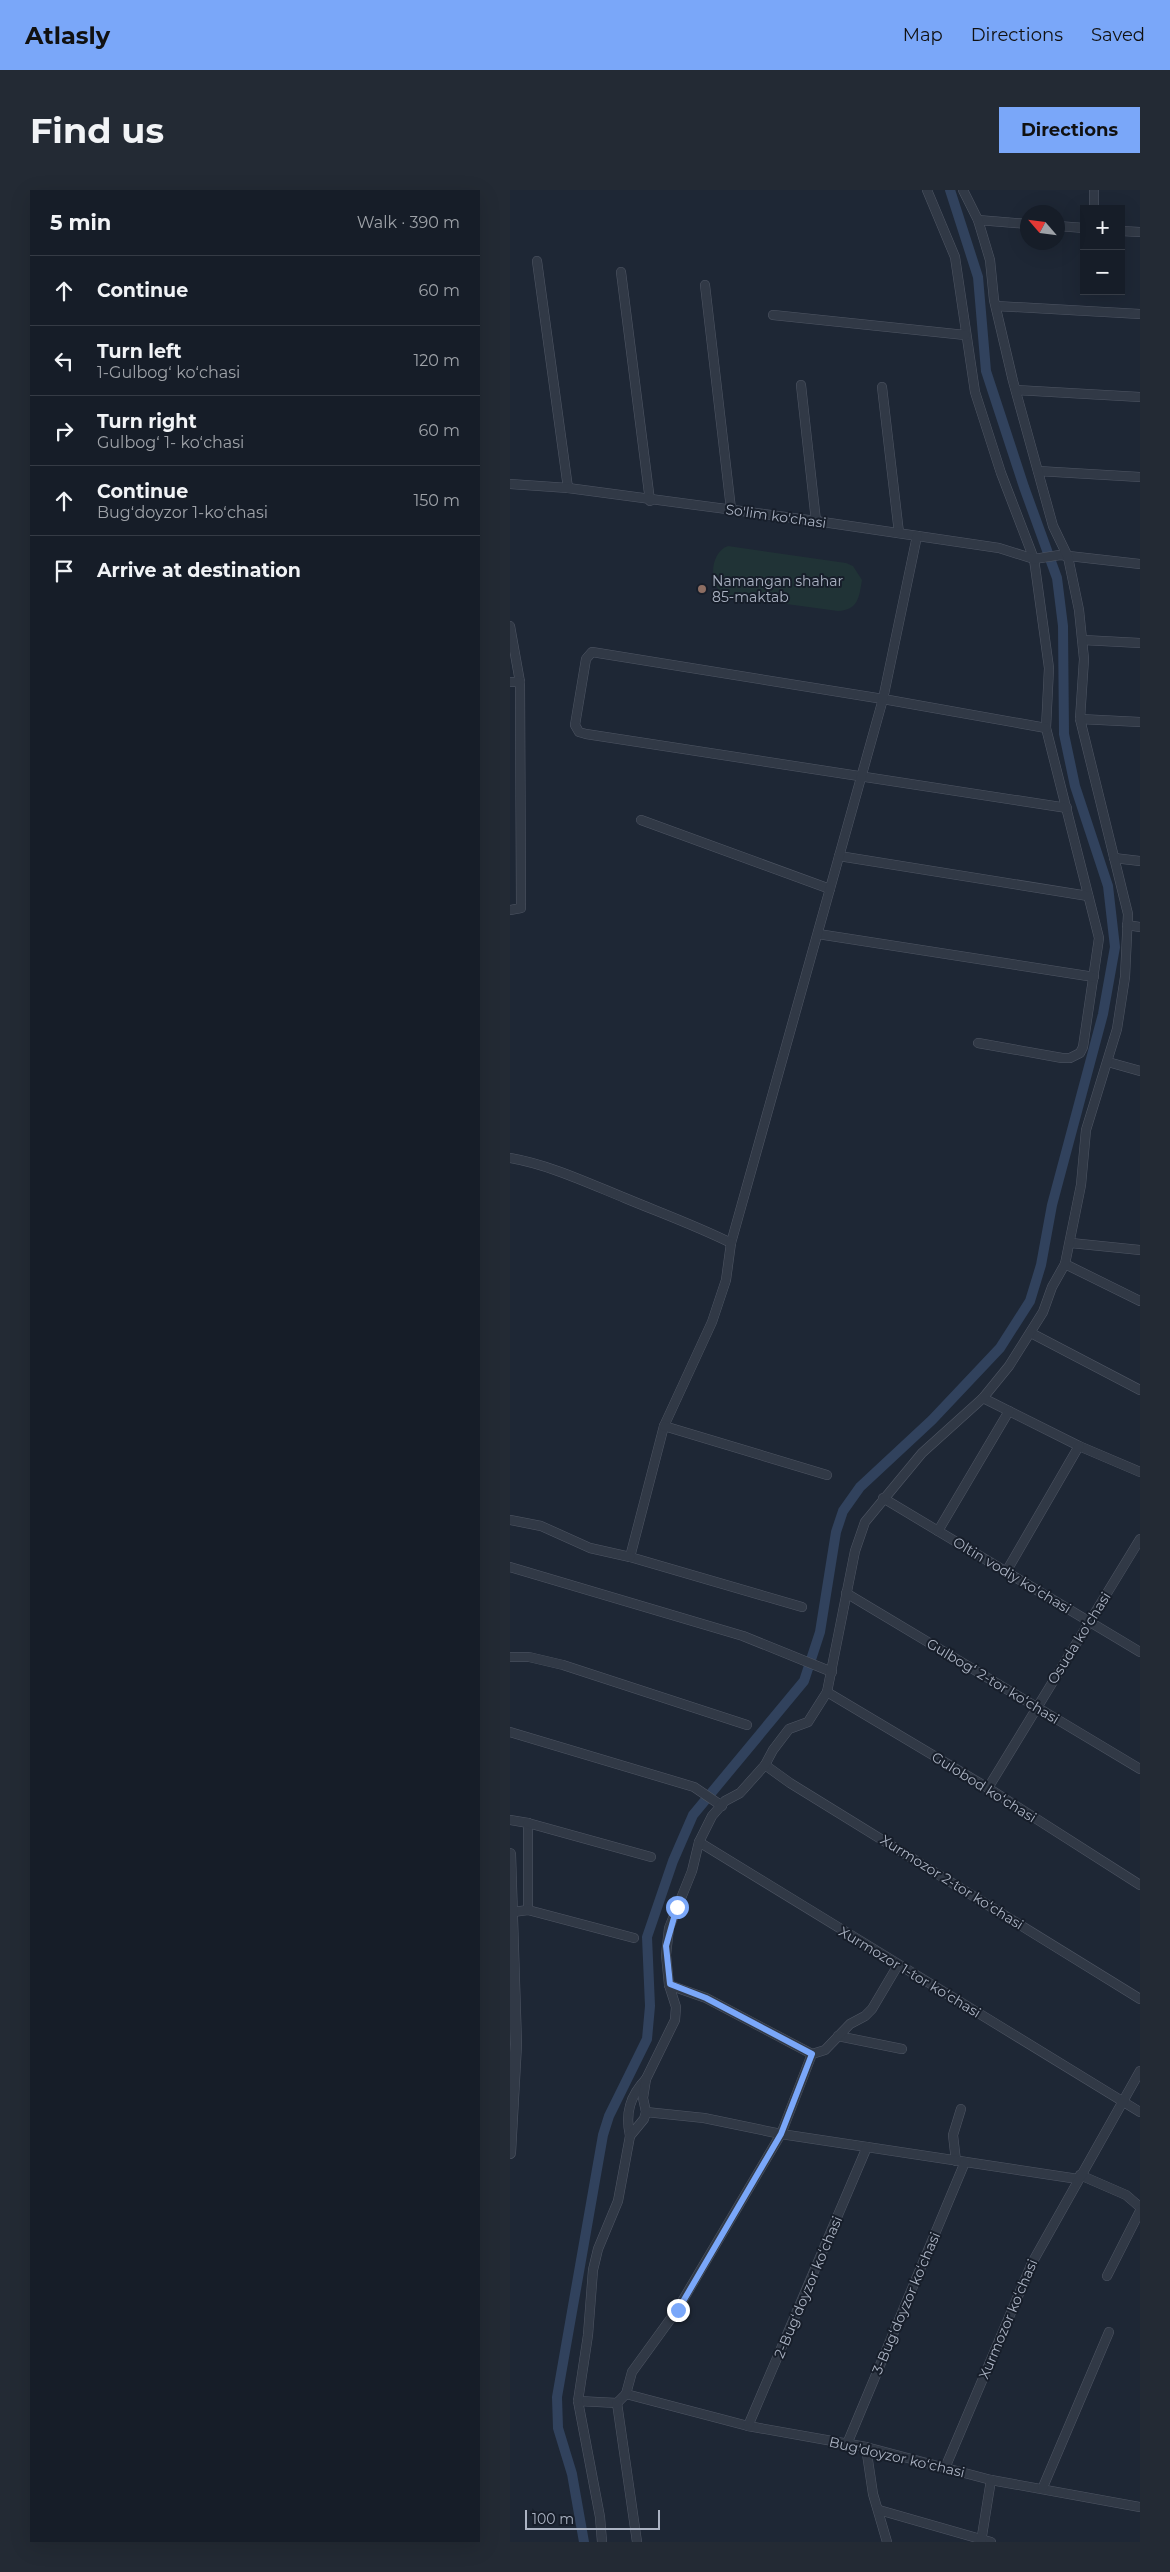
<!DOCTYPE html>
<html lang="en">
<head>
<meta charset="utf-8">
<style>
  body { margin:0; font-family:Montserrat,sans-serif; background:#232a34; color:#f1f3f6 }
  .controls { position:absolute; right:15px; top:15px; display:grid; overflow:hidden; border-radius:0px; box-shadow:0 5px 20px #0002 }
  .controls button { width:45px; height:45px; display:grid; place-items:center; padding:0; border:0; border-bottom:1px solid #353b45; background:#161d28; color:#f1f3f6; font:25px sans-serif }
  .compass { position:absolute; left:510px; top:15px; width:45px; height:45px; border-radius:50%; background:#161d28; box-shadow:0 5px 20px #0002; rotate:298deg }
  .scale { position:absolute; left:15px; bottom:12px; width:135px; box-sizing:border-box; padding-left:5px; border:2px solid #abb3c3; border-top:0; font-size:14px; line-height:18px; white-space:nowrap; color:#abb3c3; -webkit-text-stroke:4px #171e2a; paint-order:stroke }
  .stop { position:absolute; width:15px; height:15px; margin:-11px; border:4px solid #7aa7f9; border-radius:50%; background:#fff }
  .stop.end { background:#7aa7f9; border-color:#fff; box-shadow:0 1px 5px #0008 }
  .list { margin:0; padding:0; list-style:none }
  h2 { display:flex; justify-content:space-between; align-items:center; height:65px; margin:0; padding:0 20px; font-size:21px }
  h2 small { font-size:16px; font-weight:400; color:#9ea2a8 }
  .list li { display:grid; grid-template-columns:32px 1fr auto; gap:15px; align-items:center; box-sizing:border-box; height:70px; padding:0 20px; border-top:1px solid #353b45 }
  .list b { display:block; font-size:19px; white-space:nowrap }
  .list p { margin:0; font-size:16px; white-space:nowrap; color:#9ea2a8 }
  .list em { font-size:16px; font-style:normal; color:#9ea2a8 }
  .icon { flex:none; width:28px; height:28px; fill:none; stroke:currentColor; stroke-width:2; stroke-linecap:round; stroke-linejoin:round }
  .map { position:relative; flex:none; width:630px; height:2352px; overflow:hidden; border-radius:0px }
  header { display:flex; align-items:center; gap:30px; box-sizing:border-box; height:70px; padding:0 25px; background:#7aa7f9; color:#111 }
  header strong { font-size:24px }
  nav { display:flex; gap:28px; margin-inline-start:auto; font-size:18px }
  .intro { display:flex; align-items:center; justify-content:space-between; box-sizing:border-box; height:120px; padding:0 30px }
  h1 { margin:0; font-size:35px }
  .button { padding:12px 22px; border-radius:0px; background:#7aa7f9; color:#111; font-size:18px; font-weight:700 }
  main { display:flex; gap:30px; padding:0 30px }
  aside { flex:1; background:#161d28; border-radius:0px; box-shadow:0 5px 20px #0002 }
  .map>svg:first-child { display:block }
</style>
</head>
<body>
<header>
<strong>Atlasly</strong>
<nav><a>Map</a><a>Directions</a><a>Saved</a></nav>
</header>
<div class="intro"><h1>Find us</h1><a class="button">Directions</a></div>
<main>
<aside>
<h2>5 min<small>Walk · 390 m</small></h2>
<ul class="list">
<li><svg class="icon" aria-label="ahead" viewBox="0 0 24 24"><path d="M12 20V5M6 11l6-6 6 6"/></svg><div><b>Continue</b></div><em>60 m</em></li>
<li><svg class="icon" aria-label="left" viewBox="0 0 24 24"><path d="M17 20v-9H6M10 6l-5 5 5 5"/></svg><div><b>Turn left</b><p>1-Gulbogʻ koʻchasi</p></div><em>120 m</em></li>
<li><svg class="icon" aria-label="right" viewBox="0 0 24 24"><path d="M7 20v-9h11M14 6l5 5-5 5"/></svg><div><b>Turn right</b><p>Gulbogʻ 1- koʻchasi</p></div><em>60 m</em></li>
<li><svg class="icon" aria-label="ahead" viewBox="0 0 24 24"><path d="M12 20V5M6 11l6-6 6 6"/></svg><div><b>Continue</b><p>Bugʻdoyzor 1-koʻchasi</p></div><em>150 m</em></li>
<li><svg class="icon" aria-label="arrive" viewBox="0 0 24 24"><path d="M6 21V4h12l-3 4 3 4H6"/></svg><div><b>Arrive at destination</b></div></li>
</ul>
</aside>
<div class="map">
<svg width="630" height="2352" viewBox="0 0 630 2352">
  <rect width="100%" height="100%" fill="#1e2735"/>
  <path fill="#203336" d="M218 356 336 373 343 376 352 390C349 408 348 420 328 421L216 406C197 396 200 362 218 356Z"/>
  <g fill="none" stroke-linecap="round" stroke-linejoin="round">
    <path stroke="#31425d" stroke-width="10" d="M74 2352 62 2284 48 2238 47 2207 93 1945 99 1926 137 1849 140 1816 137 1747 163 1671 183 1625 294 1491 310 1442 326 1342 333 1321 350 1297 422 1230 490 1158 520 1111 531 1075 542 1015 593 824 605 757 598 696 565 596 554 544 553 436 547 388 514 297 476 181 468 87 440 0"/>
    <g stroke="#4f5664" stroke-width="10">
      <g id="minor">
        <path d="M417 0 445 67 465 202 491 283 524 369 539 478 536 538 589 748 573 857 570 863 560 868H552L468 853"/>
        <path d="M584 19V0"/>
        <path d="M468 30 518 34"/>
        <path d="M548 36 574 38"/>
        <path d="M611 41 630 42"/>
        <path d="M27 71 58 298"/>
        <path d="M111 82 140 311"/>
        <path d="M195 95 221 319"/>
        <path d="M486 116 630 124"/>
        <path d="M263 125 455 145"/>
        <path d="M291 195 306 331"/>
        <path d="M372 197 389 343"/>
        <path d="M506 200 630 207"/>
        <path d="M528 281 630 287"/>
        <path d="M0 294 58 298 306 331 489 358 524 369 550 365 630 374"/>
        <path d="M0 436 10 492"/>
        <path d="M573 450 630 453"/>
        <path d="M0 492H10L11 718 0 720"/>
        <path d="M570 529 630 532"/>
        <path d="M536 538 373 509 82 462 76 469 65 535 69 542 76 544 557 618"/>
        <path d="M131 630 320 699"/>
        <path d="M329 666 578 706"/>
        <path d="M604 668 630 671"/>
        <path d="M617 735 630 737"/>
        <path d="M308 744 584 787"/>
        <path d="M598 872 630 881"/>
        <path d="M0 968C40 975 78 993 115 1008 151 1023 187 1036 221 1053L373 509 407 346"/>
        <path d="M221 1053 216 1090 202 1132 154 1236 120 1367 292 1417"/>
        <path d="M561 1053 630 1060"/>
        <path d="M555 1074 630 1111"/>
        <path d="M521 1143 630 1200"/>
        <path d="M473 1208 569 1256 630 1282"/>
        <path d="M154 1236 317 1285"/>
        <path d="M373 1308 630 1462"/>
        <path d="M0 1330 31 1336 80 1358 120 1367"/>
        <path d="M428 1341 499 1221"/>
        <path d="M0 1377 233 1446 322 1482"/>
        <path d="M496 1382 569 1256"/>
        <path d="M336 1403 630 1579"/>
        <path d="M0 1467H19L53 1475 237 1535"/>
        <path d="M317 1502 478 1598 630 1695"/>
        <path d="M0 1542 184 1597 212 1616"/>
        <path d="M255 1575 280 1593 630 1809"/>
        <path d="M478 1598 630 1349"/>
        <path d="M0 1630 18 1633V1720"/>
        <path d="M18 1633 141 1667"/>
        <path d="M189 1652 630 1922"/>
        <path d="M3 1722 18 1720 124 1748"/>
        <path d="M159 1795 196 1808 302 1864"/>
        <path d="M328 1846 392 1859"/>
        <path d="M136 1922 194 1928 271 1944 302 1864 315 1860 340 1834 355 1826 362 1819 388 1775"/>
        <path d="M120 1946C115 1923 120 1906 136 1889"/>
        <path d="M446 1971 443 1945 451 1919"/>
        <path d="M570 1985 616 2005 630 2017"/>
        <path d="M597 2086 630 2021"/>
        <path d="M116 2204 238 2236 356 2257 481 2290 630 2317"/>
        <path d="M68 2211 107 2213 116 2204 122 2182 167 2120 271 1944 568 1989"/>
        <path d="M107 2213 127 2352"/>
        <path d="M238 2236 357 1957"/>
        <path d="M337 2254 455 1972"/>
        <path d="M356 2257 363 2304 377 2352"/>
        <path d="M435 2278 522 2073 630 1881"/>
        <path d="M533 2297 599 2142"/>
        <path d="M369 2320 481 2352"/>
        <path d="M92 2352 90 2327 68 2211 78 2145 83 2080 88 2059 108 2011 120 1946 134 1929 136 1922 133 1908 136 1889 165 1830 166 1817 159 1795 156 1765 159 1738 182 1681 189 1652 202 1626 215 1611 230 1603 255 1575 263 1560 279 1539 298 1532 317 1502 345 1361 355 1332 412 1263 473 1208 499 1176 533 1122 542 1097 555 1074 571 995 576 940 607 839 615 787 618 724 570 529 574 469 569 420 558 367 543 336 503 191 484 110 480 70 468 30 453 0"/>
        <path d="M471 2352 481 2290"/>
      </g>
    </g>
    <g stroke="#4f5664" stroke-width="12">
      <path id="tertiary" d="M0 1664 6 1854 0 1963"/>
    </g>
    <use href="#minor" stroke="#313946" stroke-width="9"/>
    <use href="#tertiary" stroke="#313946" stroke-width="11"/>
  </g>
  <g fill="none" stroke-linecap="round" stroke-linejoin="round">
    <path stroke="#7aa7f9" stroke-width="6" d="M167 1717 156 1756 160 1794 196 1808 302 1864 271 1944 168 2120"/>
  </g>
  <circle fill="#8d6e63" stroke="#171e2a" stroke-width="2" cx="192" cy="399" r="5"/>
  <g text-anchor="middle" stroke-width="4" stroke-linejoin="round" paint-order="stroke">
    <g font-size="14" fill="#abb3c3" stroke="#171e2a">
      <text transform="translate(266 326) rotate(8)" y="5">So'lim ko'chasi</text>
      <text transform="translate(502 1385) rotate(31)" y="5">Oltin vodiy koʻchasi</text>
      <text transform="translate(569 1448) rotate(-58)" y="5">Osuda koʻchasi</text>
      <text transform="translate(483 1491) rotate(31)" y="5">Gulbogʻ 2-tor koʻchasi</text>
      <text transform="translate(474 1597) rotate(32)" y="5">Gulobod koʻchasi</text>
      <text transform="translate(442 1692) rotate(32)" y="5">Xurmozor 2-tor koʻchasi</text>
      <text transform="translate(400 1782) rotate(31)" y="5">Xurmozor 1-tor koʻchasi</text>
      <text transform="translate(298 2097) rotate(-67)" y="5">2-Bugʻdoyzor koʻchasi</text>
      <text transform="translate(396 2113) rotate(-67)" y="5">3-Bugʻdoyzor koʻchasi</text>
      <text transform="translate(498 2129) rotate(-67)" y="5">Xurmozor koʻchasi</text>
      <text transform="translate(387 2267) rotate(13)" y="5">Bug'doyzor koʻchasi</text>
    </g>
    <g font-size="14" fill="#abb3c3" stroke="#171e2a" text-anchor="start">
      <text x="202" y="396">Namangan shahar<tspan x="202" dy="16">85-maktab</tspan></text>
    </g>
  </g>
</svg>
<div class="controls">
<button>+</button>
<button>−</button>
</div>
<svg class="compass" viewBox="-18 -18 36 36"><path d="M0-13l5 13h-10z" fill="#e53935"/><path d="M0 13l5-13h-10z" fill="#9ea2a8"/></svg>
<div class="scale">100 m</div>
<div class="stop" style="left:167px;top:1717px"></div>
<div class="stop end" style="left:168px;top:2120px"></div>
</div>
</main>
</body>
</html>
